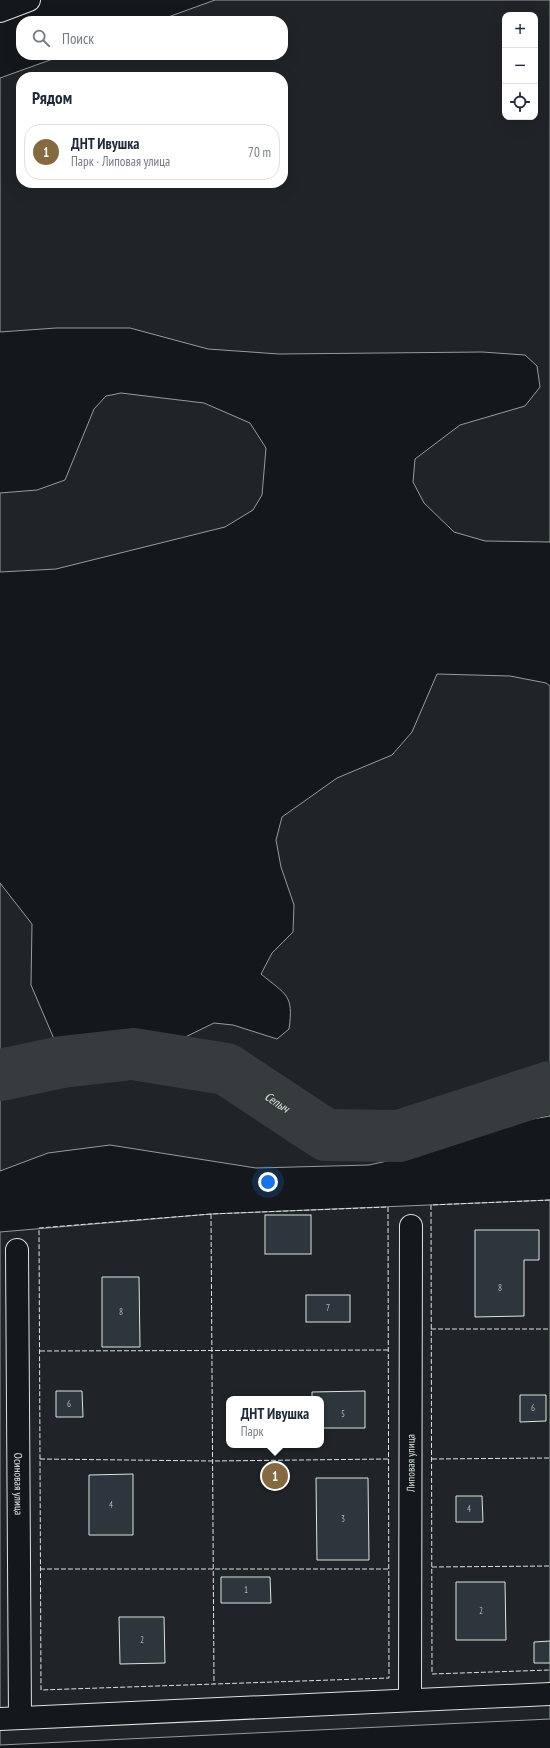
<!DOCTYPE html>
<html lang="ru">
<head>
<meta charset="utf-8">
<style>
  body { margin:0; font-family:"PT Sans Narrow",sans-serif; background:#f2f2f3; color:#1f2937 }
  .controls { position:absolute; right:12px; top:12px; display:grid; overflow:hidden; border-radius:8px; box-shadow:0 4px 16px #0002 }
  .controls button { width:36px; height:36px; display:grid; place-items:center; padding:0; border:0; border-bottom:1px solid #e0e1e3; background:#fff; color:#1f2937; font:20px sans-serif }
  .you { position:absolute; left:268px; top:1182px; width:14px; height:14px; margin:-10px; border:3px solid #fff; border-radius:50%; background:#1a73e8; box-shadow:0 0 0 6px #1a73e833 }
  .badge { display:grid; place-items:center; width:26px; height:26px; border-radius:50%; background:#846941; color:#fff; font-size:13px; font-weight:700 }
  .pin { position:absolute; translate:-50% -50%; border:2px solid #fff; box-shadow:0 1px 4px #0006 }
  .popup { position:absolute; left:226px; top:1396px; width:98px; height:52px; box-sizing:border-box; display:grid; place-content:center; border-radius:8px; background:#fff; filter:drop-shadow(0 1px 3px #0005); font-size:13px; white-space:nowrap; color:#747a83 }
  .popup b { font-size:15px; color:#1f2937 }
  .popup::after { content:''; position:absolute; left:50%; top:100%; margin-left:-8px; border:8px solid transparent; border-top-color:#fff }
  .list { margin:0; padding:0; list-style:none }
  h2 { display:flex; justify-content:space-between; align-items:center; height:52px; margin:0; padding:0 16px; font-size:17px }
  h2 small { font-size:13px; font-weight:400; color:#747a83 }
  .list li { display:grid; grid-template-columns:26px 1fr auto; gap:12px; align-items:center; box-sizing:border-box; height:56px; margin:0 8px 8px; padding:0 8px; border:1px solid #e0e1e3; border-radius:16px }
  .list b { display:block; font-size:15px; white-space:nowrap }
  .list p { margin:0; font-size:13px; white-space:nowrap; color:#747a83 }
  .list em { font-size:13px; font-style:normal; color:#747a83 }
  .icon { flex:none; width:22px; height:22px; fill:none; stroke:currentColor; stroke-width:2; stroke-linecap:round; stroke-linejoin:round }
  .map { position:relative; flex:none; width:550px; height:1748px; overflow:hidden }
  .search { position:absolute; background:#fff; box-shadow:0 4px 16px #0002; left:16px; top:16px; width:272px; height:44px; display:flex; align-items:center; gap:10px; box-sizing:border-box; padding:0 14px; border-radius:16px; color:#747a83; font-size:15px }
  .panel { position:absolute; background:#fff; box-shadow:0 4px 16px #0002; left:16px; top:72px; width:272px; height:116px; border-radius:16px }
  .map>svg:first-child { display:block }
</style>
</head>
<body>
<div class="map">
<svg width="550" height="1748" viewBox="0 0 550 1748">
  <rect width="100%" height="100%" fill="#14181c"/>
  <g fill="#202428" stroke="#939e99" fill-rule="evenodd">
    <path d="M215 0H550V542L485 541 454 532 424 503 413 482 415 459 460 425 525 406 540 387 537 366 525 355 482 352 279 354 208 349 130 328H56L0 332V78L64 55H283V21H157ZM505 15H535V117H505ZM21 77H283V183H21Z"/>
    <path d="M121 393 204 403 250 423 266 448 262 495 253 510 225 527 56 569 0 572V493L37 490 65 480 94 409 106 396Z"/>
    <path d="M437 674 510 676 546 683 550 686V1116L498 1125 428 1152 369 1165 256 1168 110 1145 48 1153 0 1171V883L32 924 31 985 57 1046 82 1065 127 1069 169 1045 214 1023 233 1025 277 1039 289 1029C294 994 286 995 261 974L272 953 293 932 294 905 281 867 276 840 282 817 337 778 392 755 412 732Z"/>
    <path d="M550 1200V1719L0 1745V1232L211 1214ZM229 1399H321V1445H229Z"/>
  </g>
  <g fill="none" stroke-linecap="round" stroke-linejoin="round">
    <path stroke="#363b3e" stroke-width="52" id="s1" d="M0 1075 62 1062 133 1054 226 1069 326 1135 399 1136 550 1087"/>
  </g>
  <g fill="#2c363c" stroke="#d8e6dc">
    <rect x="265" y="1215" width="46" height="39"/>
    <path d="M475 1230H539V1260H524V1316L475 1317Z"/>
    <path d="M102 1277H139L140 1347H102Z"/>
    <rect x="306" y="1295" width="44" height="27"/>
    <path d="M56 1391H82L83 1417H56Z"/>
    <path d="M365 1391V1428H321V1399H312V1392Z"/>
    <path d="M520 1395H546V1421L520 1422Z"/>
    <path d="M133 1474V1535H89V1475Z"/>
    <path d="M316 1478H368L369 1560H317Z"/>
    <path d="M456 1496H482L483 1522H456Z"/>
    <path d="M221 1577H270L271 1603H221Z"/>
    <path d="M456 1582H505L506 1640H456Z"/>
    <path d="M119 1617H164L165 1663 120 1664Z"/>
    <path d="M550 1641V1663H534V1642Z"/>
  </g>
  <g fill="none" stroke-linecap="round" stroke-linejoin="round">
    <g stroke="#d8e6dc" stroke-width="24">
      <g id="street">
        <path id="s2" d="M17 1250 20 1718"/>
        <path id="s3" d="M410 1700 411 1226"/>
        <path d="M0 1719 550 1694"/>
      </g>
    </g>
    <g stroke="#d8e6dc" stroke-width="24">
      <path id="secondary" d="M0 11 29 0"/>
    </g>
    <use href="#street" stroke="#14181c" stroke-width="22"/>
    <use href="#secondary" stroke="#14181c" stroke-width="22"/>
    <g stroke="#d8e6dc" stroke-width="1" stroke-dasharray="5 2" stroke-linecap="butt">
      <path d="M550 1200 431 1205 432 1674 550 1670"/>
      <path d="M388 1207 389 1678 41 1690 39 1228 211 1214Z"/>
      <path d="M211 1214 214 1684"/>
      <path d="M431 1329H550"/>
      <path d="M40 1351 388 1350"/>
      <path d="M40 1459 213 1461 388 1459"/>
      <path d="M432 1459 550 1458"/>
      <path d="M432 1567 550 1566"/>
      <path d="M40 1569H389"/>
    </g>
  </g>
  <g text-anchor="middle" stroke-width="3" stroke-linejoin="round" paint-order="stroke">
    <g font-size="9" fill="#adbab4">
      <text x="500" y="1291">8</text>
      <text x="328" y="1311">7</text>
      <text x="121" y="1315">8</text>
      <text x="69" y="1407">6</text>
      <text x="533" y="1411">6</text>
      <text x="343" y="1417">5</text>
      <text x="111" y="1508">4</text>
      <text x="469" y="1512">4</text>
      <text x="343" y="1522">3</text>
      <text x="246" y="1593">1</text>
      <text x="481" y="1614">2</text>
      <text x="142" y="1643">2</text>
    </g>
    <g font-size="11" fill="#d8e6dc" stroke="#14181c">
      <text dy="4" stroke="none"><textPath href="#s3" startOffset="237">Липовая улица</textPath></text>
      <text dy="4" stroke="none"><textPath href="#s2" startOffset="234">Осиновая улица</textPath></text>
    </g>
    <g font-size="12" font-style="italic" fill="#d8e6dc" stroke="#14181c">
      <text dy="4" stroke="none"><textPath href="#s1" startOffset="290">Сепыч</textPath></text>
    </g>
  </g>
</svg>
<div class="controls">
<button>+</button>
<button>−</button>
<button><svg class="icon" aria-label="locate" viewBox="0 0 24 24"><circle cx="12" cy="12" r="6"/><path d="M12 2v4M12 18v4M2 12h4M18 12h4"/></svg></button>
</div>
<div class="you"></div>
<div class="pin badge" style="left:275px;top:1476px">1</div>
<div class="popup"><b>ДНТ Ивушка</b>Парк</div>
<div class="search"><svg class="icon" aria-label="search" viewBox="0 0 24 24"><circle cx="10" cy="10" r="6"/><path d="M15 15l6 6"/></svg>Поиск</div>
<section class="panel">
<h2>Рядом<small></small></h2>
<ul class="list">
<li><span class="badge">1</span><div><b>ДНТ Ивушка</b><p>Парк · Липовая улица</p></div><em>70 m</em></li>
</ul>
</section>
</div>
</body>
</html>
